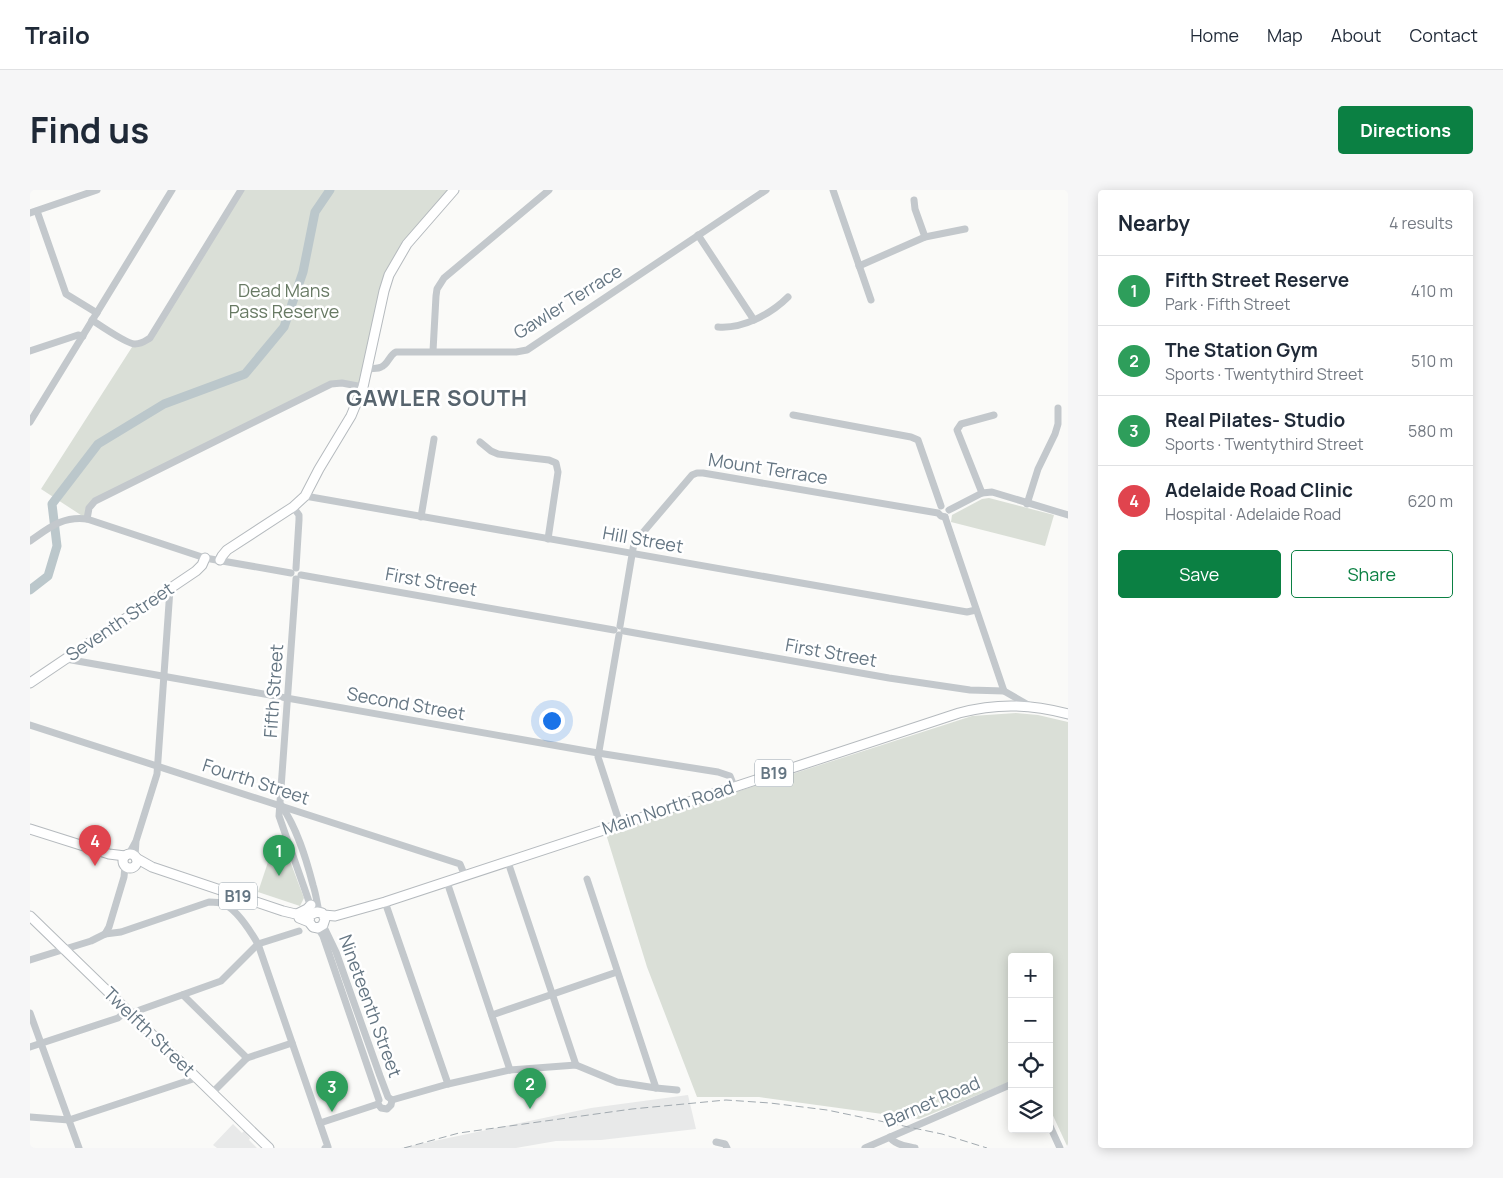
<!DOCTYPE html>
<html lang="en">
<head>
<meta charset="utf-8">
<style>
  body { margin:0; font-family:Manrope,sans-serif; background:#f6f6f7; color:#1f2937 }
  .controls { position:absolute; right:15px; bottom:15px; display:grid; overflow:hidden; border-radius:5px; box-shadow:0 2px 12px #0003 }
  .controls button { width:45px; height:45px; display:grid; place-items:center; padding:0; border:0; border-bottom:1px solid #e0e1e3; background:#fff; color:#1f2937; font:25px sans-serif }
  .you { position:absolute; left:521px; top:530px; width:18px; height:18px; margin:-12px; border:4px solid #fff; border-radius:50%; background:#1a73e8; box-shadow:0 0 0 8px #1a73e833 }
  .badge { display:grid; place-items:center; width:32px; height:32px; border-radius:50%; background:#0b8043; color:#fff; font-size:16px; font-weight:700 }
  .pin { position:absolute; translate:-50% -41px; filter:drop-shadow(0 1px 2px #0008) }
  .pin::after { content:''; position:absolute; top:26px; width:18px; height:15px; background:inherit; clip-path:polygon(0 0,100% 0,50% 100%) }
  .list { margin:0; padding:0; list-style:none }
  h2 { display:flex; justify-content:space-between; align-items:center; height:65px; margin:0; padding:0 20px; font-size:21px }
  h2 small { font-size:16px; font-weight:400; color:#747a83 }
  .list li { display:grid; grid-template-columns:32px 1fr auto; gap:15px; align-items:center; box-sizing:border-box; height:70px; padding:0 20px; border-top:1px solid #e0e1e3 }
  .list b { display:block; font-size:19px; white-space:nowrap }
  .list p { margin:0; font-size:16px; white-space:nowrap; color:#747a83 }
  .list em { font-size:16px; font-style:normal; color:#747a83 }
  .actions { display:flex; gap:10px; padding:15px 20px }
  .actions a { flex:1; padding:11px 0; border:1px solid #0b8043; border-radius:5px; text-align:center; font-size:18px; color:#0b8043 }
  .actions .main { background:#0b8043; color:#fff }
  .icon { flex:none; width:28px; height:28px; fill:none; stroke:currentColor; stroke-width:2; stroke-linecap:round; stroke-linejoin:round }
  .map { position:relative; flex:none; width:1038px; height:958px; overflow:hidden; border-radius:5px }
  header { display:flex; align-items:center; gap:30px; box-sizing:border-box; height:70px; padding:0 25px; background:#fff; border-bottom:1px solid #e0e1e3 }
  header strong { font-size:24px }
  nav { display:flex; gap:28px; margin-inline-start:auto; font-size:18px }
  .intro { display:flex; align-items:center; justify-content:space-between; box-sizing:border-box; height:120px; padding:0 30px }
  h1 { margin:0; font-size:35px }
  .button { padding:12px 22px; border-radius:5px; background:#0b8043; color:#fff; font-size:18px; font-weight:700 }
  main { display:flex; gap:30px; padding:0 30px }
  aside { flex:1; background:#fff; border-radius:5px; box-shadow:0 2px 12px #0003 }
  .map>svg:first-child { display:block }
</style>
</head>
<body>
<header>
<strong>Trailo</strong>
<nav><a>Home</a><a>Map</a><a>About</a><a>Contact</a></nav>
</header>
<div class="intro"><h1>Find us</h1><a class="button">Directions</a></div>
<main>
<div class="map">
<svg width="1038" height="958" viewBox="0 0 1038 958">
  <rect width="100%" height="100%" fill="#fafaf8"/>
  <g fill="#e8e9e9">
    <path d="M658 905 666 939 571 950 526 951 486 958H371L561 918Z"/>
    <path d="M203 934 212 943 214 941 220 948 219 950 227 958H187L183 955Z"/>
  </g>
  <g fill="#dadfd7">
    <path d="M211 0H424L386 42 359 85 333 197 306 193 65 311 57 329 11 299 104 154 120 148Z"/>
    <path d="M959 308 1024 325 1015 356 921 332 922 325 952 309Z"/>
    <path d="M986 523 1008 525 1038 532V958L1019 917V767H982V891L889 929 729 907H667L617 777 576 644 942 526Z"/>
    <path d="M240 666 260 671 274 708 270 716 228 702Z"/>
  </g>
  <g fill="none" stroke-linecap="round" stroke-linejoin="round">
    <path stroke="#bbc7cb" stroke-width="9" d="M0 400 18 386 27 356 22 314 68 254 134 214 215 184 254 137 273 82 285 22 300 0"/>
    <g stroke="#b5babe" stroke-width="11">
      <g id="major">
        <path d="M190 370 192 366 197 360 263 317 275 306 289 279 321 226 333 197 354 101 359 85 377 54 424 0"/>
        <path d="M0 493 166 381 172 375 175 368"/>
        <path d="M0 639 79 664 95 666"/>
        <circle cx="100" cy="671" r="7"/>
        <path d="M106 668 122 677 253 721 274 726 280 725"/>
        <path d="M267 724 277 719 281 715"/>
        <path d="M294 725 305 726 355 712 929 523C967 513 1000 514 1038 524"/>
        <path d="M0 726 239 958"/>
        <path d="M269 728 279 732 283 737 288 738 293 735 295 729 292 723 287 722 280 725 279 732"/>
      </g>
    </g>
    <g stroke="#c3c8cc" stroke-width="7">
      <path d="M803 0 841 110"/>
      <path d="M884 10 885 19 895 47"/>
      <path d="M7 21 36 104 67 123"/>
      <path d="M0 23 67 0"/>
      <path d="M668 45 724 130"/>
      <path d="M829 76 895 47 935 39"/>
      <path d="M62 130C71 136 97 154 105 154 112 154 115 151 120 148L211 0"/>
      <path d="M688 137C713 139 741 124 758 107"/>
      <path d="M0 161 48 145 53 146"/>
      <path d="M403 161 406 106 407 99 414 88 519 0"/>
      <path d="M338 179C342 178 348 179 351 177 358 175 359 165 366 162H486L497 160 736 0"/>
      <path d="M763 225 881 247 888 250 911 316"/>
      <path d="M0 232 142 0"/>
      <path d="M450 252 461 261 468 264 519 270 526 273 528 282 518 349"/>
      <path d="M952 303 927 240 931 234 964 225"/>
      <path d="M275 306 937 422 946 420"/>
      <path d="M997 314 1008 279 1025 244 1028 234V218"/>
      <path d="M263 317 269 325V330L266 378"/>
      <path d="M919 320 952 303 962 302 1038 325"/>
      <path d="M391 327 404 249"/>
      <path d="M915 327 974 501"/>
      <path d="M57 329 59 318 65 311 301 194 312 193 333 197"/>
      <path d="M0 351C19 338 32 326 57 329L175 368 261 383"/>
      <path d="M271 385 584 440"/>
      <path d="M266 389 249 626 282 720"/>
      <path d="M590 436 604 353 662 285 667 283H673L908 323 911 326 915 327"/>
      <path d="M594 441 859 488 940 500 974 501 1000 516"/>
      <path d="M589 445 568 567 590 634"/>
      <path d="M36 469 568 563 688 582 700 586 704 596"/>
      <path d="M0 535 430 674 435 686"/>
      <path d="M251 615C267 638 276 668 283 695 286 704 287 713 289 722"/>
      <path d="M99 664 105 653"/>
      <path d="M105 666 106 651 127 584 140 399"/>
      <path d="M478 672 546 875"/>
      <path d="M557 689 626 898"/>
      <path d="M417 692 480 880"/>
      <path d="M355 712 418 894"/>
      <path d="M293 735 306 762 350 886 358 907 362 910"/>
      <path d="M288 738 293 746 349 910"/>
      <path d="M75 744 79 737 94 687 95 676"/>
      <path d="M0 770 61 751 75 744 91 742 179 712C184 712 189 712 194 714 207 720 221 742 228 754L298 957 295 958"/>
      <path d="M153 805 217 868"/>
      <path d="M0 823 49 958"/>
      <path d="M462 825 587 782"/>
      <path d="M103 826 107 821 191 791 228 754 269 741"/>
      <path d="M0 857 88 828 97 820"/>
      <path d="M182 903 217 868 262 853"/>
      <path d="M362 910 418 894 480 880 546 875 587 892 626 898 647 900"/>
      <path d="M348 914 351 918 357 919 361 915 362 910"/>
      <path d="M0 927 39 930 166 888"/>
      <path d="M290 933 348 914"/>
      <path d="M1019 934 1030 958"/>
      <path d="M860 947C864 955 877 956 885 958"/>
      <path d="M686 952 695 954 697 958"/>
      <path d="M835 958 982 894"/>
    </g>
    <use href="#major" stroke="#fff" stroke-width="9"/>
    <path stroke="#a2aab0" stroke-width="1" stroke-dasharray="8 4" stroke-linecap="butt" d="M374 958 429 943 602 919 696 910 740 913 797 920 912 944 957 958"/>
  </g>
  <g text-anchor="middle" stroke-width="5" stroke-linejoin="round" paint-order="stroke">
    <g fill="#fff" stroke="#939fa8" stroke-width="1">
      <rect x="725" y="569.5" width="38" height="27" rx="4"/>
      <rect x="189" y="692.5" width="38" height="27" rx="4"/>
    </g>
    <g font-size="16" font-weight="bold" fill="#657683">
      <text x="744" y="589">B19</text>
      <text x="208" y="712">B19</text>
    </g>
    <g font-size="18" fill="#687a64" stroke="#fff">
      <text x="254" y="107">Dead Mans<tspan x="254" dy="21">Pass Reserve</tspan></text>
    </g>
    <g font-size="18" fill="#657683" stroke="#fff">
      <text transform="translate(538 112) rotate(-32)" y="6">Gawler Terrace</text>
      <text transform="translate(738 279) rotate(9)" y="6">Mount Terrace</text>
      <text transform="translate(613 350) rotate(10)" y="6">Hill Street</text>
      <text transform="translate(401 392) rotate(10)" y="6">First Street</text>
      <text transform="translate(90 432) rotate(-34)" y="6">Seventh Street</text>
      <text transform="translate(801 463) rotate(10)" y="6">First Street</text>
      <text transform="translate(244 501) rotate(-86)" y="6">Fifth Street</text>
      <text transform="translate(376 514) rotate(10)" y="6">Second Street</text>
      <text transform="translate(226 592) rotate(18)" y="6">Fourth Street</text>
      <text transform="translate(638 618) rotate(-18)" y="6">Main North Road</text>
      <text transform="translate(340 816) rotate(70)" y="6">Nineteenth Street</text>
      <text transform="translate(119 842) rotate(44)" y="6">Twelfth Street</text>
      <text transform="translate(902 912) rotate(-23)" y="6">Barnet Road</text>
    </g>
    <g font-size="22" font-weight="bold" letter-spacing="1" fill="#57646e" stroke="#fff">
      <text x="407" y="216">GAWLER SOUTH</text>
    </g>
  </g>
</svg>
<div class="controls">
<button>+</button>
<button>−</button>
<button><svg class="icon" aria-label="locate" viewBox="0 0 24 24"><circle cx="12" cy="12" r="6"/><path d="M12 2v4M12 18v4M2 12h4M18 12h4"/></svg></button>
<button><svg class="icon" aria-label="layers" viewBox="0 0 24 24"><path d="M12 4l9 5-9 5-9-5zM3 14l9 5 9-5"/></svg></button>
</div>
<div class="you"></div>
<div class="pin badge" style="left:249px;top:686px;background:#2e9e5b">1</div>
<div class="pin badge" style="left:500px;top:919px;background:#2e9e5b">2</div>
<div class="pin badge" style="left:302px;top:922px;background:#2e9e5b">3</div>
<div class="pin badge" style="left:65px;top:676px;background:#e0444e">4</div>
</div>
<aside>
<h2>Nearby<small>4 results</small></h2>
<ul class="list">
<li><span class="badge" style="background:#2e9e5b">1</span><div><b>Fifth Street Reserve</b><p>Park · Fifth Street</p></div><em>410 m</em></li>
<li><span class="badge" style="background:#2e9e5b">2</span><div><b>The Station Gym</b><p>Sports · Twentythird Street</p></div><em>510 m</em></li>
<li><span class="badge" style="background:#2e9e5b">3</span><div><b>Real Pilates- Studio</b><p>Sports · Twentythird Street</p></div><em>580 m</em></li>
<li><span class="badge" style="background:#e0444e">4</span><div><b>Adelaide Road Clinic</b><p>Hospital · Adelaide Road</p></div><em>620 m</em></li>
</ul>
<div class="actions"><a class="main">Save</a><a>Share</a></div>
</aside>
</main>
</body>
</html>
